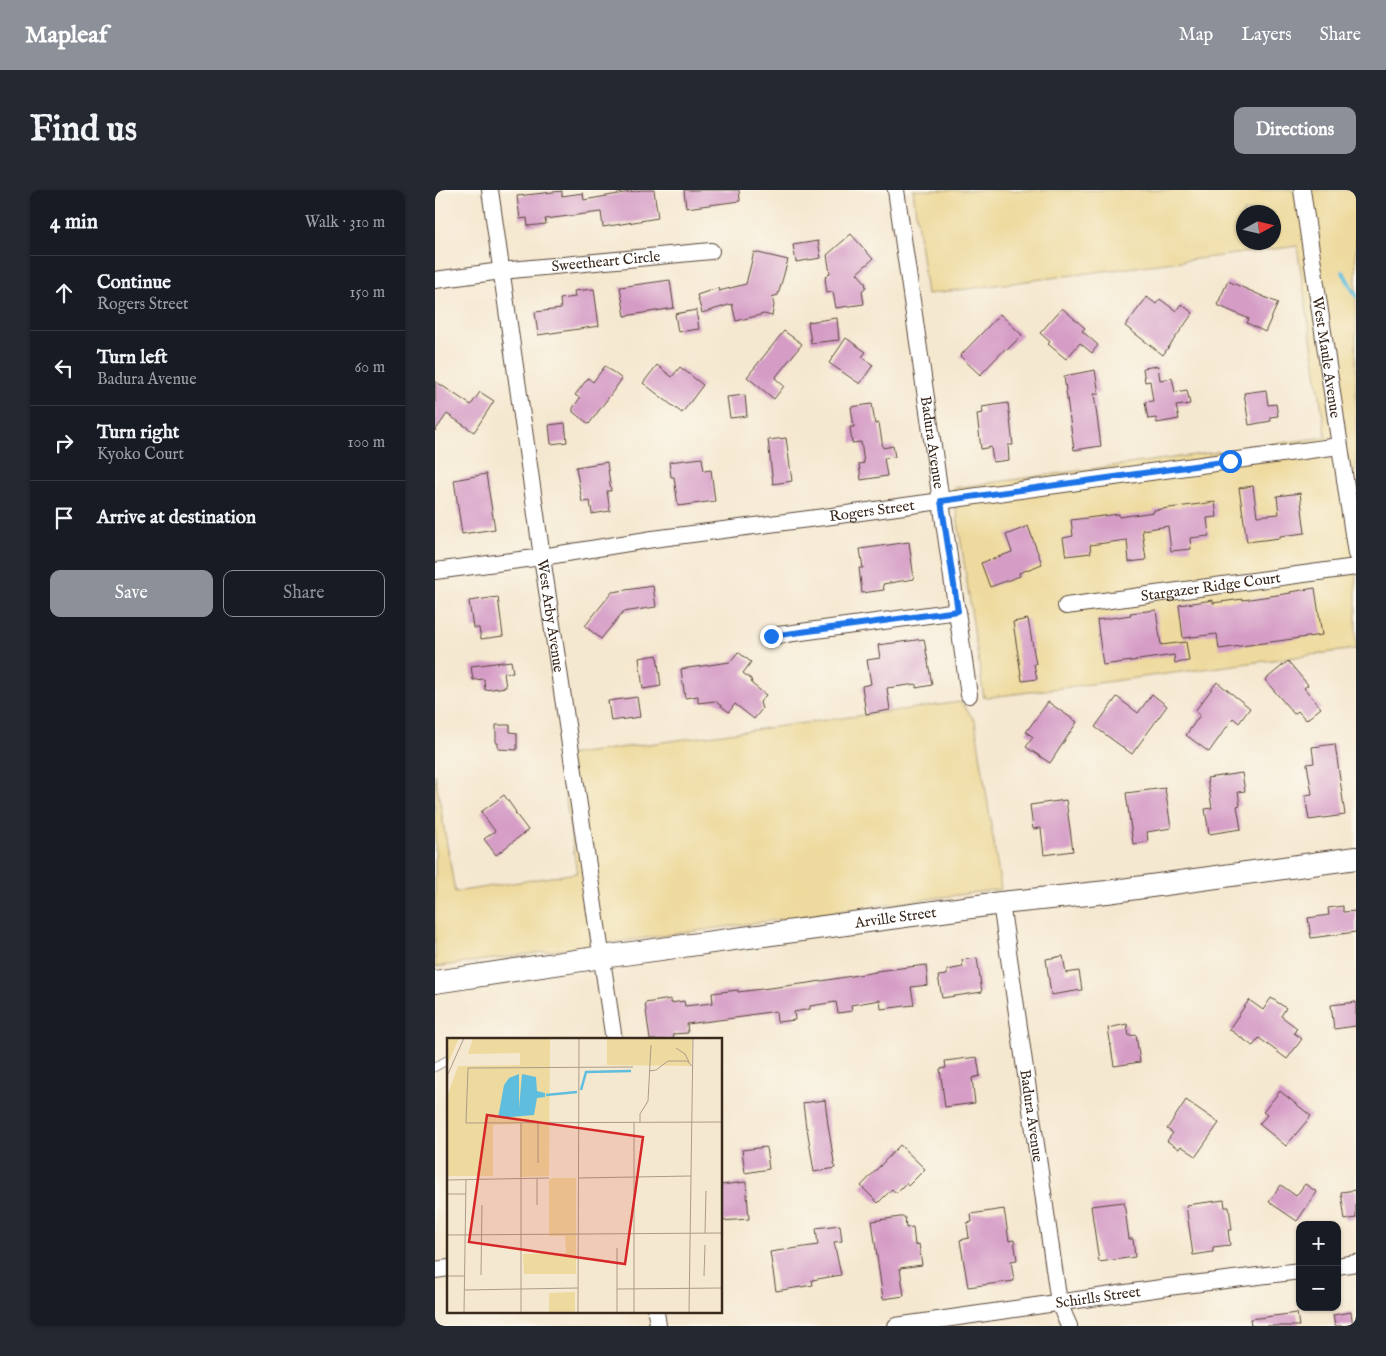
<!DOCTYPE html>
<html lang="en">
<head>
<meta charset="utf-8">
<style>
  body { margin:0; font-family:"IM FELL English",serif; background:#242831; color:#f1f3f6 }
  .controls { position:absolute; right:15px; bottom:15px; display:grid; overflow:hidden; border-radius:10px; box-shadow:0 1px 4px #0004 }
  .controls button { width:45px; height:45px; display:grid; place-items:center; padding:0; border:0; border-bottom:1px solid #363941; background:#171b24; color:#f1f3f6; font:25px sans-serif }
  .compass { position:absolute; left:801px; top:15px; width:45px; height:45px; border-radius:50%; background:#171b24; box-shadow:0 1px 4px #0004; rotate:82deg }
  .stop { position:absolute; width:15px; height:15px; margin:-11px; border:4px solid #1a73e8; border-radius:50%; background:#fff }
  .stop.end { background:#1a73e8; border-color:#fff; box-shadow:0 1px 5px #0008 }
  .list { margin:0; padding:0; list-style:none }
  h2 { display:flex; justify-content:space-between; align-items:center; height:65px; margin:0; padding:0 20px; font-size:21px }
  h2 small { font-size:16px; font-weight:400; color:#9ea1a6 }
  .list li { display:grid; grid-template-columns:32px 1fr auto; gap:15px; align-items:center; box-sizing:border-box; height:75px; padding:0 20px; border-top:1px solid #363941 }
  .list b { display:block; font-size:19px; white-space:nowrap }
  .list p { margin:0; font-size:16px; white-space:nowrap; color:#9ea1a6 }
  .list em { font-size:16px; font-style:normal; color:#9ea1a6 }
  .actions { display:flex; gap:10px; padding:15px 20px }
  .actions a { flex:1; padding:11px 0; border:1px solid #8c9099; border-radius:10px; text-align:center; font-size:18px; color:#8c9099 }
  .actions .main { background:#8c9099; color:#fff }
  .icon { flex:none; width:28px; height:28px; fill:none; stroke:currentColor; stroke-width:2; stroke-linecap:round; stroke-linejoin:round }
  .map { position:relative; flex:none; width:921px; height:1136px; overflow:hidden; border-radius:10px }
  header { display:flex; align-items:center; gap:30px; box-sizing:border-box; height:70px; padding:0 25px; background:#8c9099; color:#fff }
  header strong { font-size:24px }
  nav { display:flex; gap:28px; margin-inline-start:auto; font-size:18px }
  .intro { display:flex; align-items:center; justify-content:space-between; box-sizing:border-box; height:120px; padding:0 30px }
  h1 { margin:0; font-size:35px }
  .button { padding:12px 22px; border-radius:10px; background:#8c9099; color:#fff; font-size:18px; font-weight:700 }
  main { display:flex; gap:30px; padding:0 30px }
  aside { flex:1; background:#171b24; border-radius:10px; box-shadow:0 1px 4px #0004 }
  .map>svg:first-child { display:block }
</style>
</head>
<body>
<header>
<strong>Mapleaf</strong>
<nav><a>Map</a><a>Layers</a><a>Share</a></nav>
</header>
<div class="intro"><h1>Find us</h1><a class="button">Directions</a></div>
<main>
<aside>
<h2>4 min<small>Walk · 310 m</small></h2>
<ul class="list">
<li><svg class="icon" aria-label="ahead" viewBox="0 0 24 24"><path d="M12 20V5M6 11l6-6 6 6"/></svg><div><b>Continue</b><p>Rogers Street</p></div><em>150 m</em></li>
<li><svg class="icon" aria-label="left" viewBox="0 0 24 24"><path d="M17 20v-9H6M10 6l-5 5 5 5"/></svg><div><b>Turn left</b><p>Badura Avenue</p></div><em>60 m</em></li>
<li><svg class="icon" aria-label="right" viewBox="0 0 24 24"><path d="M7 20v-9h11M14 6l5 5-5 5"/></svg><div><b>Turn right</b><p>Kyoko Court</p></div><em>100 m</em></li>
<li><svg class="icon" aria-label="arrive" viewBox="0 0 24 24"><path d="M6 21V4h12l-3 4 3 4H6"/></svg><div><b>Arrive at destination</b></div></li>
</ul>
<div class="actions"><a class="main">Save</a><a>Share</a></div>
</aside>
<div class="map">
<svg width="921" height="1136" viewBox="0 0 921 1136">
  <rect width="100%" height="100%" fill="#fbf7ec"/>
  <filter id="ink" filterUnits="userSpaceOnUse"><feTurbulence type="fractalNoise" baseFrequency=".02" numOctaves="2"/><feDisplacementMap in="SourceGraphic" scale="10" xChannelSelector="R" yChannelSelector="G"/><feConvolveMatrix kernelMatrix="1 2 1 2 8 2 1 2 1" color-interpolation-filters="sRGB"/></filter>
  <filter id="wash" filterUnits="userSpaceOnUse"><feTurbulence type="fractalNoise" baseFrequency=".0096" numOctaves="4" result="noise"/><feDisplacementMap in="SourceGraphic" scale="20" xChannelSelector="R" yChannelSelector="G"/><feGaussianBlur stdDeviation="1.12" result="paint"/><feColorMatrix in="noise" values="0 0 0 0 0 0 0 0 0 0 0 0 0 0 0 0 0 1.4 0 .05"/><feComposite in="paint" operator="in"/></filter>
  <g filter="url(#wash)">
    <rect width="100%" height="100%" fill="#f5e8d0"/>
    <g fill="#eeda9e" stroke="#94825e" fill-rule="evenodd">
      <path d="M478 0H921V459L549 508 518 298 891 247 862 56 492 104ZM808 22H838V52H808Z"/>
      <path d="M526 512 540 531 566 699 0 777V584L20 702 142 683 124 566Z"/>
    </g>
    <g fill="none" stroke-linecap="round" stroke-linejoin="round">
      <path stroke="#5fbede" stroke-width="4" d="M908 82 921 106"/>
    </g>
    <g id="blocks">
      <g fill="#d59cc6">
        <path d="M206 0H219L223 28 168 37 166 22 110 29 111 34 93 36 92 28 85 29 82 6 127 1V6L148 3 149 10Z"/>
        <path d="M249 0H304L305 11 251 18Z"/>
        <path d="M416 44 438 69 422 83 430 92 431 97 427 101 429 114 401 118 398 102 392 103 390 88 395 83 392 65Z"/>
        <path d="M383 51 386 68 361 72 358 55Z"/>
        <path d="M319 62 353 70 343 105 337 107 339 115 337 126 329 124 301 131 297 114 267 123 262 105 283 98 284 101 311 94Z"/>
        <path d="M235 90 239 118 190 126 185 97Z"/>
        <path d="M793 91 843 113 830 142 812 133 814 129 782 115Z"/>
        <path d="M159 99 164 136 103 145 100 122 126 119 125 109 140 107 139 101Z"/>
        <path d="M712 107 721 114 725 109 741 121 746 114 758 123 728 165 690 136Z"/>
        <path d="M627 118 650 138 647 141 663 155 657 163 645 153 631 169 613 154 615 152 605 143Z"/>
        <path d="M261 120 264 139 243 142 240 124Z"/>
        <path d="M565 124 587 145 572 160 570 159 545 185 525 166Z"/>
        <path d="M402 128 404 150 376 153 373 132Z"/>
        <path d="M349 141 367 154 340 188 349 196 339 209 312 187Z"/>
        <path d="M411 148 431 162 427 167 438 175 425 194 394 173Z"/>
        <path d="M222 175 237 187 245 177 268 195 247 223 208 193Z"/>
        <path d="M170 176 187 189 154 234 138 222V218L145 208 140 205 153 188 158 192Z"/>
        <path d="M723 176 725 190 737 188 740 202 752 200 755 214 741 216 744 229 722 233 721 228 713 229 710 212 718 211 715 191 710 192 708 178Z"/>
        <path d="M660 180 664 204H659L666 256 639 260 629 186Z"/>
        <path d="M0 191 36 215 45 202 59 211 39 242 12 224 0 241Z"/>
        <path d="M831 200 833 215 841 214 843 226 835 227 836 231 814 235 809 203Z"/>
        <path d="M310 205 312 226 295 228 292 207Z"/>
        <path d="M573 213 578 255H573L574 270 558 272 556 257 546 259 542 224 548 223 547 217Z"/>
        <path d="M437 214 440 234 444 233 448 258 458 256 460 267 449 268 452 286 426 290 424 274 429 273 426 252 417 253 415 237H419L416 217Z"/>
        <path d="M130 233 132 252 116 254 114 235Z"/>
        <path d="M351 248 357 291 338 294 333 250Z"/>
        <path d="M267 268 269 281 276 280 280 311 243 316 239 287H236L234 272Z"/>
        <path d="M172 272 176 301H172L175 321 157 324 155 311 147 312 141 277Z"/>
        <path d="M51 284 60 339 27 344 19 290Z"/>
        <path d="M818 296 822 326 844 324 842 306 865 303 870 343 845 346V348L812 352 804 298Z"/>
        <path d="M780 312 782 327 772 328 774 346 755 348 756 359 736 361 733 336 707 340 711 370 694 372 692 350 655 355 656 363 631 366 628 348 638 346 636 330 684 324V327L719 322V320Z"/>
        <path d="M593 336 607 374 584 383 585 386 555 397 546 373 577 362 571 345Z"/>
        <path d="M474 352 479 389 448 394 449 400 427 403 424 378H428L425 359Z"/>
        <path d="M218 396 221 417 188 422 166 449 150 436 177 402Z"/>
        <path d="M880 398 887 445 784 459 782 444 748 448 744 415 778 410V413L808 409V410L856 403 855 402Z"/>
        <path d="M63 407 68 446 46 449 44 438H38L34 411Z"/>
        <path d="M721 420 726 455 751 452 754 471 740 473 739 465 668 475 662 430 696 425 695 423Z"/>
        <path d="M593 429 601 474H599L602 489 587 491 578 432Z"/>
        <path d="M489 449 497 495 481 498V494L452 498 455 520 431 524 427 496 436 494 432 470 445 468 443 455Z"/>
        <path d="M303 462 316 472 308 483 316 489 317 494 331 505 325 512 327 519 319 529 300 514 294 522 280 511 263 513V506L250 508 246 479 295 472Z"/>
        <path d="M222 465 226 496 208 499 204 468Z"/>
        <path d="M76 471 78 482 69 483 71 497 50 500 49 489 38 490 36 476Z"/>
        <path d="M853 471 873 495 869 498 886 518 871 530 863 521 859 524 830 490Z"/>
        <path d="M782 492 815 518 804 533 798 528 774 562 751 545 765 525 760 521Z"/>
        <path d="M717 504 732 516 697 564 660 537 682 507 703 523Z"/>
        <path d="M202 507 205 527 176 531 173 511Z"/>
        <path d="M613 512 642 532 615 573 591 557 598 547 591 542Z"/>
        <path d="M61 535H75V542L82 543V560L63 559V553H61Z"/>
        <path d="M900 554 910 625 874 630 870 605 877 604 872 574 879 573 877 557Z"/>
        <path d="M807 583 810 601 803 602 805 615 802 616 806 639 774 644 770 619 777 618 772 588Z"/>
        <path d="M730 598 736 638 712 642 713 652 698 654 691 603Z"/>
        <path d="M69 605 81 622 80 623 93 640 61 665 49 649 60 641 46 622Z"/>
        <path d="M631 610 638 661 609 665 606 638 598 639 595 615Z"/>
        <path d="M908 716V722L921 721V742L876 748 873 728 894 725 893 718Z"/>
        <path d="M628 766 631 783 644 781 647 800 616 805 611 769Z"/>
        <path d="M542 768 547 802 507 808 503 786 512 785V780L528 777 527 770Z"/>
        <path d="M491 775 493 795 476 797 479 815 446 819 445 810 416 815 417 821 403 823 401 812 375 816V819L359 822 360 830 342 832 341 821 314 825 315 826 252 834 253 843 238 844 239 850H215L210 813 236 809V813L249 811 250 816 278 813 277 803 303 800V802L374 793 441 782V781Z"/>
        <path d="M836 808 851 818 846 826 862 838 859 843 867 849 852 869 824 848 818 856 794 839 814 810 828 820Z"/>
        <path d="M921 812V836L899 839 896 815Z"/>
        <path d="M692 834 694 846 701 845 705 872 679 876 673 838Z"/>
        <path d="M542 867 545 886 537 888 540 913 510 917 505 879 511 878 510 871Z"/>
        <path d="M845 901 876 926 851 956 824 934 832 925 828 922Z"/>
        <path d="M390 910 393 935 400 978 379 982 372 938H371L368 913Z"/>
        <path d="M751 910 784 933 761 966 746 956 744 959 732 951 738 943 732 939Z"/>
        <path d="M465 955 490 979 473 996 471 993 461 1003 457 999 443 1013 426 996Z"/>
        <path d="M331 957 334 979 310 983 307 960Z"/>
        <path d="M311 992 314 1029 286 1031V995Z"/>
        <path d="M870 994 882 1002 862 1031 834 1012 846 995 861 1006Z"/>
        <path d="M921 1000V1028L910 1030 906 1002Z"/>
        <path d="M789 1010 790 1017H794L797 1040H793L795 1055 778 1057V1062L758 1065 751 1015Z"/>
        <path d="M689 1012 694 1049H698L700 1067 664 1072 656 1016Z"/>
        <path d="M569 1019 574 1051 579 1050 582 1070 576 1071 579 1091 533 1097 525 1050 534 1048 532 1033 537 1032 536 1024Z"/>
        <path d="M465 1027H470L471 1038 478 1037 480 1055 484 1054 487 1075 465 1078 469 1106 448 1109 437 1031Z"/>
        <path d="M405 1035 407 1051 399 1052 406 1085 377 1090 378 1095 341 1101 335 1062 383 1055 381 1038Z"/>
        <path d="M916 1122 918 1136H900L898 1125Z"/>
        <path d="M862 1123 864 1136H816L815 1129Z"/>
      </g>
    </g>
  </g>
  <g filter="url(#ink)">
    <use href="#blocks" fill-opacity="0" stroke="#574639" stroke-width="1"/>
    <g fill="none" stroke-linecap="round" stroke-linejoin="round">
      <g stroke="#574639" stroke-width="9">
        <path id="lane" d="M0 877 14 869"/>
      </g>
      <g stroke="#574639" stroke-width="18">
        <g id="street">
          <path id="s1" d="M55 0 107 367 179 850"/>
          <path id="s2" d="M461 0 534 505"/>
          <path id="s3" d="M867 0 921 364"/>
          <path id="s4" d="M0 90 66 81 276 61"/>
          <path id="s5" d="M0 381 107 367 218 349 397 326 904 256"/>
          <path id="s6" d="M631 416 921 377"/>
          <path d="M336 446 523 421"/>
          <path id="s7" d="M566 713 624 1113 634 1136"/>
          <path d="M902 1076 921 1073"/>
          <path d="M0 1080 14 1078"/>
          <path d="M221 1122 223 1136"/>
          <path id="s8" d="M461 1136 733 1097 865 1081"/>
        </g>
      </g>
      <g stroke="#574639" stroke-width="24">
        <g id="secondary">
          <path id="s9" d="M0 792 167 767 566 713 672 702 921 668"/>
        </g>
      </g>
      <use href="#lane" stroke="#fff" stroke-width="8"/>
      <use href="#street" stroke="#fff" stroke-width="16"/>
      <use href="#secondary" stroke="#fff" stroke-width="22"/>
    </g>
  </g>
  <g fill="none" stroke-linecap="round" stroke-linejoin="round" filter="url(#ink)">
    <path stroke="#1a73e8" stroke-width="6" d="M336 446 523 421 506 311 795 271"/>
  </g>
  <g text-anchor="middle" stroke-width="5" stroke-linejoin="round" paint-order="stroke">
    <g font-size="15" fill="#3b2a1e" stroke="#fbf7ec">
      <text dy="5" stroke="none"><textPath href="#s4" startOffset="172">Sweetheart Circle</textPath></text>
      <text dy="5" stroke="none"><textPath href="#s3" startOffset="169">West Maule Avenue</textPath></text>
      <text dy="5" stroke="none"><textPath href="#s2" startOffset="255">Badura Avenue</textPath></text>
      <text dy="5" stroke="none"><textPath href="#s5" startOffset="441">Rogers Street</textPath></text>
      <text dy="5" stroke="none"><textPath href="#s6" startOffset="146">Stargazer Ridge Court</textPath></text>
      <text dy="5" stroke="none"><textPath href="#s1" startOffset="430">West Arby Avenue</textPath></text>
      <text dy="5" stroke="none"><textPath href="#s9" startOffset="465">Arville Street</textPath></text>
      <text dy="5" stroke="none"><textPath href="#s7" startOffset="215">Badura Avenue</textPath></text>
      <text dy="5" stroke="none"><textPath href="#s8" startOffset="204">Schirlls Street</textPath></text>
    </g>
  </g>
  <g transform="translate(12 848)">
    <rect width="275" height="275" fill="#f5e8d0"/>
    <path d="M0 0H12L0 28ZM26 0H103L102 138 73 139V86L46 87V138H0V59L11 28 73 27V15L21 16ZM160 0H245L244 28 160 27ZM105 140H129V236H77L76 216 119 215 118 198H102V142ZM128 254V275H102V255Z" fill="#eeda9e"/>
    <path d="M72 36V70L75 36 89 39 90 53 98 55V59L90 60 87 77 51 80 57 47 62 40Z" fill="#5fbede"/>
    <path fill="none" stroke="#5fbede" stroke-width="2.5" d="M134 52 139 34 184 33M99 57 130 54"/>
    <path fill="none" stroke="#ab9c89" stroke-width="1" d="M229 10 238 16 242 24M186 29 21 30 19 85 275 84M202 33 209 32 221 23H240L245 28M0 38 17 0M193 84V76L201 63 204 7M91 125V84M131 140 244 138M0 142 102 140M0 156H19M90 167V140M258 195 259 153M0 197 275 195M34 237 35 167M0 238H18M257 238 258 207M170 251 275 250M18 252 131 250M17 275 19 142M74 275V85M131 275 132 0M170 275V210M187 275V84M242 275 246 0"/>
    <path fill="#d62828" fill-opacity="0.15" stroke="#d62828" stroke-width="2.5" d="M40 77 196 99 178 226 22 204Z"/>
    <rect width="275" height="275" fill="none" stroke="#3b2a1e" stroke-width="2.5"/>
  </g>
</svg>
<div class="controls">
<button>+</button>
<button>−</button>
</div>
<svg class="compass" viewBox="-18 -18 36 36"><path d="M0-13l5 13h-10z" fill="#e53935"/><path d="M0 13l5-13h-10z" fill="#9ea1a6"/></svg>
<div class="stop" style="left:795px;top:271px"></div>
<div class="stop end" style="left:336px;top:446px"></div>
</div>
</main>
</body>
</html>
